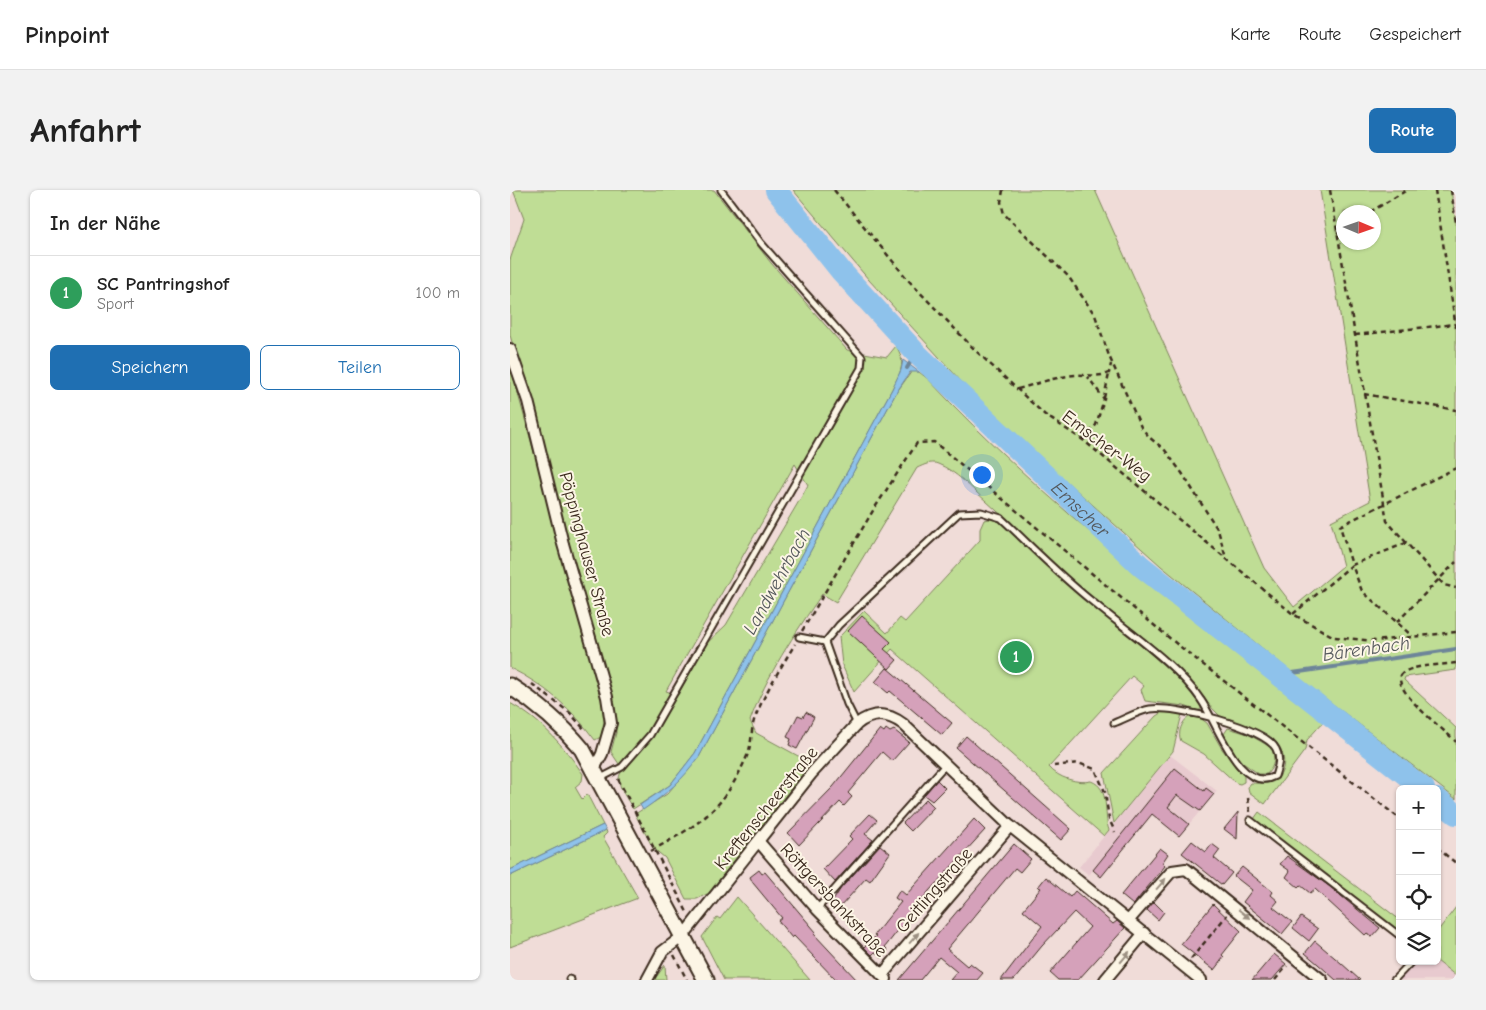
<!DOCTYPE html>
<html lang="de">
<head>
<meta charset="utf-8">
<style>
  body { margin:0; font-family:"Comic Neue",sans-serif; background:#f2f2f2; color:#222 }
  .controls { position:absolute; right:15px; bottom:15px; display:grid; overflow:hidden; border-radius:8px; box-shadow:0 1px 4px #0004 }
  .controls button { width:45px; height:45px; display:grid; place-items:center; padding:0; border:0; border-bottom:1px solid #e0e0e0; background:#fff; color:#222; font:25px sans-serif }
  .compass { position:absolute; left:826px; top:15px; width:45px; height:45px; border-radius:50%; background:#fff; box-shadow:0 1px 4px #0004; rotate:92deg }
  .you { position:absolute; left:471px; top:284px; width:18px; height:18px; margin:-12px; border:4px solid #fff; border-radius:50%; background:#1a73e8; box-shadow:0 0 0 8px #1a73e833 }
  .badge { display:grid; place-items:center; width:32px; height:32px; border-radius:50%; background:#1f6fb2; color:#fff; font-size:16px; font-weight:700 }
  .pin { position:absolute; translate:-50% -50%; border:2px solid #fff; box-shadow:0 1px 5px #0006 }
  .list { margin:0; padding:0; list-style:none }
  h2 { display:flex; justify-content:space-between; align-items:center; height:65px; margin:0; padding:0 20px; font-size:21px }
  h2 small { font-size:16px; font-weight:400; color:#767676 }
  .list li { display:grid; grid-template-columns:32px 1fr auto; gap:15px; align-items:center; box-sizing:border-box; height:75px; padding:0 20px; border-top:1px solid #e0e0e0 }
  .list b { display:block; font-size:19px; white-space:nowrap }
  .list p { margin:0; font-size:16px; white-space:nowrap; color:#767676 }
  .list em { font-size:16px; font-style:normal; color:#767676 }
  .actions { display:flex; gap:10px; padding:15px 20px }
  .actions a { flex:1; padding:11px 0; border:1px solid #1f6fb2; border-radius:8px; text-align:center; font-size:18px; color:#1f6fb2 }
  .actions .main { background:#1f6fb2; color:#fff }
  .icon { flex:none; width:28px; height:28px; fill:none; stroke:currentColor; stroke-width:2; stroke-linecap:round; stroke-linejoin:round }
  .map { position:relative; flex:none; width:946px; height:790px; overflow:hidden; border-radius:8px }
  header { display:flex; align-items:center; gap:30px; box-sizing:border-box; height:70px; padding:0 25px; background:#fff; border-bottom:1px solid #e0e0e0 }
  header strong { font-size:24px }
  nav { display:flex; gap:28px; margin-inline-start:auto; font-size:18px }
  .intro { display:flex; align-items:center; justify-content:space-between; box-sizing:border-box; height:120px; padding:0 30px }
  h1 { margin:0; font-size:35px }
  .button { padding:12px 22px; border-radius:8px; background:#1f6fb2; color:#fff; font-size:18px; font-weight:700 }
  main { display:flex; gap:30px; padding:0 30px }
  aside { flex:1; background:#fff; border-radius:8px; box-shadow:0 1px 4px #0004 }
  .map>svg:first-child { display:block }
</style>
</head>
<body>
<header>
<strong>Pinpoint</strong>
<nav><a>Karte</a><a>Route</a><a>Gespeichert</a></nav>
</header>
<div class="intro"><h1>Anfahrt</h1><a class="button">Route</a></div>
<main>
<aside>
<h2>In der Nähe<small></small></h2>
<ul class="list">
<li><span class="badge" style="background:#2e9e5b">1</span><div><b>SC Pantringshof</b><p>Sport</p></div><em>100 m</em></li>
</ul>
<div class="actions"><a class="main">Speichern</a><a>Teilen</a></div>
</aside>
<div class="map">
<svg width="946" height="790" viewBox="0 0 946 790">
  <rect width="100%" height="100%" fill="#f0dcd8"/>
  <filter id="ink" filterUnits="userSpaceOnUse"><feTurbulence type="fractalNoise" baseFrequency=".02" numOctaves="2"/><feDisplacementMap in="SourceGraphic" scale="10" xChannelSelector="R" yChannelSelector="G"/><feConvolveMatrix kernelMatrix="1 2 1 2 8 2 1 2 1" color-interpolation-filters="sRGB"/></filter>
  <g filter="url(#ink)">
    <g fill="#e8cacf">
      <path d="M660 565 707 601 669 646 642 625 591 687 583 680 579 685 569 677Z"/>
      <path d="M946 717V790H889L906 771H927V742Z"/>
    </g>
    <g fill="#bfdd95" stroke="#7d845a" fill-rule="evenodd">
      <path d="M3 0H204L261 73 337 160 377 167 386 156C397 173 390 183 382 199L185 563 160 595 123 619C117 608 102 591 113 580L101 562 106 543 105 521 0 145V70L14 29ZM285 274 298 295 292 306 216 435 195 455 168 505 156 501Z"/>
      <path d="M283 0H585L754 378 784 417 833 376 821 331 860 311 810 0H941L946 33V480L895 487 894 490 946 538V609L789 488 651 376 479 222 359 90ZM834 22H864V52H834Z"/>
      <path d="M0 175 91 505 94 531 91 547 85 550C63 520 35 495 0 478Z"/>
      <path d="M402 181 409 182 418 189C536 315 679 424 815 530L797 550 795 560 755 614 739 602 738 597 741 593C751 593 761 596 769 587 773 581 775 573 773 566 765 533 728 543 709 525 691 508 678 486 659 469 637 449 612 431 588 412 549 381 513 344 476 311 462 299 446 281 428 274 421 271 414 275 407 278L326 412 312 404C285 443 256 486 240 531L246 543 301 573 199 703 187 709H176L155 668 143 658 125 624 157 604 189 567 386 203Z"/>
      <path d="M480 329 490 332 668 488 692 517 689 521 674 516 635 511 631 500 634 496 622 486 539 577C548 588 568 594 581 591 601 598 593 625 599 640L594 646 382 459 344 502 332 475 329 447 354 421 377 443 390 428 395 432 470 350V339L474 330Z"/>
      <path d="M0 513C31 530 53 555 73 584L72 591 65 597 72 609 77 604 93 635 0 680Z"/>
      <path d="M654 521 672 524 663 561 604 633 594 583 646 526Z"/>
      <path d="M679 527 690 528 697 533 712 559 734 586V592L730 594 726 593 694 564 671 551C667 543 672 531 679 527Z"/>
      <path d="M718 538 738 544 762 558C765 569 765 575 757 584H749L730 571 714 544Z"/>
      <path d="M749 622 890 730V742L744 629Z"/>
      <path d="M96 640 97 643 93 647 128 708 0 757V686Z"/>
      <path d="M227 707 300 790H214L192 747 207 727 210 729Z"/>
      <path d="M946 717V786L927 771V742Z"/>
      <path d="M155 775 156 790H144Z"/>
    </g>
    <g fill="#8ec2eb" stroke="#6d8599">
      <path d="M393 170 409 182H400L386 203 189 567C173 590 156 604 133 620L130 615 160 595 185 563 382 199 391 180Z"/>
      <path d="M93 635 96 640 0 686V680Z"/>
    </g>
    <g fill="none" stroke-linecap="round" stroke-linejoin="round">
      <g stroke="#6d8599" stroke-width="4">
        <path d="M397 178 406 163"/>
        <path d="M769 485 946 459"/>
      </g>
      <g stroke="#8ec2eb" stroke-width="22">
        <path id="s1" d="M266 0 331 81 406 163 631 376 914 599"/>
        <path d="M927 609 946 624"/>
      </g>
    </g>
    <g fill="#d5a1ba" stroke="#3b2a1e">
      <path d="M352 426 381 452 374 459 387 470 379 479 338 441Z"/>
      <path d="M377 478 442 533 432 545 380 501 378 503 365 492Z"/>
      <path d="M296 522 304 527 287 559 279 555 281 549 277 547 288 525 293 527Z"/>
      <path d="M370 539 374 542 376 539 380 542 384 540 399 552 382 571 372 562 338 603 342 607 334 616 330 612 289 655 278 643 323 597Z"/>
      <path d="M456 546 561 639 551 650 446 558Z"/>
      <path d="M665 578 694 601 696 598 704 604 690 621 667 605 658 617 679 634 669 646 642 624 591 687 583 680Z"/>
      <path d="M427 590 435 598 422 611 414 605Z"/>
      <path d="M416 609 424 617 401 641 393 633Z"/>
      <path d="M728 622 727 649 714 639Z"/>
      <path d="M360 624 367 630 355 644 363 650 325 692 313 679 342 649 339 646Z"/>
      <path d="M464 629 475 640 419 701 375 757 378 760 372 768 365 762 362 765 354 757 366 746 364 745 391 712 385 708 390 700 396 705Z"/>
      <path d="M682 651 696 662 702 654 710 660 704 668 722 683 712 695 672 663Z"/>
      <path d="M504 654 521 669 510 682 505 678 437 759 457 776 460 773 473 783 467 790H440L447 782 429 767 410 790H389Z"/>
      <path d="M370 655 380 663 360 691 356 688 330 717 323 711 331 698Z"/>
      <path d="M650 658 658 664 652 673 655 676 623 715 611 705Z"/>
      <path d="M777 666 819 696 870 738 862 747 857 743 855 745 805 699 800 703 790 695 788 697 776 687 780 681 770 674Z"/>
      <path d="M732 677 763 702 761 705 768 711 763 717 782 732 772 744 733 712 742 700 724 686Z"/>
      <path d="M249 680 252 684 255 682 306 742 304 744 347 790H326L284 746 282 748 268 731 272 728 243 693 240 687Z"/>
      <path d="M536 687 560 707 565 701 603 734 607 731 615 738 568 790H548L540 783 580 737 564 722 532 756 504 790H491L532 736 513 720 531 698 528 697Z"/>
      <path d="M644 712 654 722 648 730 637 720Z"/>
      <path d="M703 714 731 741 712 765 714 767 704 780 671 754Z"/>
      <path d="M791 727 808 739 799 751 783 738Z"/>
      <path d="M805 751 831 773 850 790H826L808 774 795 763Z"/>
      <path d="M764 764 776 774 762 790H742Z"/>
    </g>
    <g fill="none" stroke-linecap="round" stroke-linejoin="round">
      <g stroke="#3b2a1e" stroke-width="9">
        <g id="service">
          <path d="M289 447 315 452"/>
          <path d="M347 534 337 514 315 452 329 435 449 323 471 322 491 328C522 357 551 387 584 413 616 440 668 475 691 510 707 532 729 605 765 586 768 577 771 568 766 559 755 537 664 515 640 519 628 521 615 529 604 533"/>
          <path d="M89 589 112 577 140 545 351 178 352 167 251 53 211 0"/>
          <path d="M740 630 890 746"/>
          <path d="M307 719 436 574"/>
          <path d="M59 789 61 790"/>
          <path d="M884 790 902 771"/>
        </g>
      </g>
      <g stroke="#3b2a1e" stroke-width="14">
        <g id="minor">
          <path d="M0 159 18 211 53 354 97 507 101 533 92 564 84 579"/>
          <path d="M249 652 307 719 376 789"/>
          <path d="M619 730 662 681 676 679 812 790"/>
          <path d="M372 785 500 636"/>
          <path d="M137 790 152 762 173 746 302 583 347 534C362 522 377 522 393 534L500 636 691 790"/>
          <path d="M595 790 634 743"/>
        </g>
      </g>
      <g stroke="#3b2a1e" stroke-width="19">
        <path id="secondary" d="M0 496C28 514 51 534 72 559L196 790"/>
      </g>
      <g stroke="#3b2a1e" stroke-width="2.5" stroke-dasharray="5 4" stroke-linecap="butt">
        <path d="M324 0 399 91 466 161 535 225 573 250 783 424 824 447 865 451 946 442"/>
        <path d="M493 0 491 12 494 24 558 86 585 125 599 166 631 237 640 248 654 259 672 283 708 340 716 368"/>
        <path d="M820 0 877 331 934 395 946 398"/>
        <path d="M925 0 946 138"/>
        <path d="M941 0 946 33"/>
        <path d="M860 22 897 0"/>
        <path d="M827 43 834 39"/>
        <path d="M845 145 945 134"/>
        <path d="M508 199C526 194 545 187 565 185 577 184 586 188 599 183L601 174"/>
        <path d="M854 204 946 220"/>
        <path d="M594 208 599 184"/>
        <path d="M573 250 586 235 594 209 578 187"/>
        <path d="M896 353 842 375 852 401 902 446"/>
        <path d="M783 424 842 375 830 336 946 278"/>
        <path d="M887 432 946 372"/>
        <path d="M292 441 364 319 407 253 424 252 663 451 890 629"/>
        <path d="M946 473C933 475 907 475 896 481 870 493 937 541 946 552"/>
        <path d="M22 494 60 523 76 541"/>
        <path d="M544 576 568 573 585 579 595 602 599 629 605 642"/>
        <path d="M108 589 178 724"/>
        <path d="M738 608 740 622"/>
        <path d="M927 658 946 673"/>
        <path d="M141 661C191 633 213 621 237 566 243 553 240 538 246 525 256 501 271 477 285 454"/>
        <path d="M164 765 177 790"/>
        <path d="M681 769 717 725"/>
        <path d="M765 790 777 776"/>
      </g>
      <use href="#service" stroke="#fcf5e5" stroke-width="5"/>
      <use href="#minor" stroke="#fcf5e5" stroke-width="10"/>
      <use href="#secondary" stroke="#fcf5e5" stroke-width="15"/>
    </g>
    <defs><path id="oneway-solid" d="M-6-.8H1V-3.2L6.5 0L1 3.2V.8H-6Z" transform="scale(1.25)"/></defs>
    <g fill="#9c9082">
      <use href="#oneway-solid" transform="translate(651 694) rotate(-49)"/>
      <use href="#oneway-solid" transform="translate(734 724) rotate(39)"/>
      <use href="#oneway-solid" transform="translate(404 748) rotate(-49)"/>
      <use href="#oneway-solid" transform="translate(615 767) rotate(-50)"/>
    </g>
  </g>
  <g text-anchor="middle" stroke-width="4" stroke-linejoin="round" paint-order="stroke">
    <g font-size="18" fill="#3b2a1e" stroke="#fcf5e5">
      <text transform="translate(597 256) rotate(37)" y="6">Emscher-Weg</text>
      <text transform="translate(77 364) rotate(75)" y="6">Pöppinghauser Straße</text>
      <text transform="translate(256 618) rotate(-51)" y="6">Kreftenscheerstraße</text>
      <text transform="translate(424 700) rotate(-49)" y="6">Geitlingstraße</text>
      <text transform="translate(324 710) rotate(47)" y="6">Röttgersbankstraße</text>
    </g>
    <g font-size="19" font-style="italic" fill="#54585c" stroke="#fcf5e5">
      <text dy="7" stroke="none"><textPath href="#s1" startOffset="442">Emscher</textPath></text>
      <text transform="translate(266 391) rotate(-61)" y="7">Landwehrbach</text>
      <text transform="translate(856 458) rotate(-8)" y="7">Bärenbach</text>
    </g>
  </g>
</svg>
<div class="controls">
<button>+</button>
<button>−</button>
<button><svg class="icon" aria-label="locate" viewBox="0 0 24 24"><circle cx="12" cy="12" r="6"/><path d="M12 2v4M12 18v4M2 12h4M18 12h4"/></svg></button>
<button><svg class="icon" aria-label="layers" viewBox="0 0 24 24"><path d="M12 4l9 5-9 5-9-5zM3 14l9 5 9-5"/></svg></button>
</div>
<svg class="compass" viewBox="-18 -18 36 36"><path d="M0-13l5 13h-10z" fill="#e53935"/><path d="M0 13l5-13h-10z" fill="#767676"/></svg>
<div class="you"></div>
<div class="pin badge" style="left:506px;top:467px;background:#2e9e5b">1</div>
</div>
</main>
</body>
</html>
